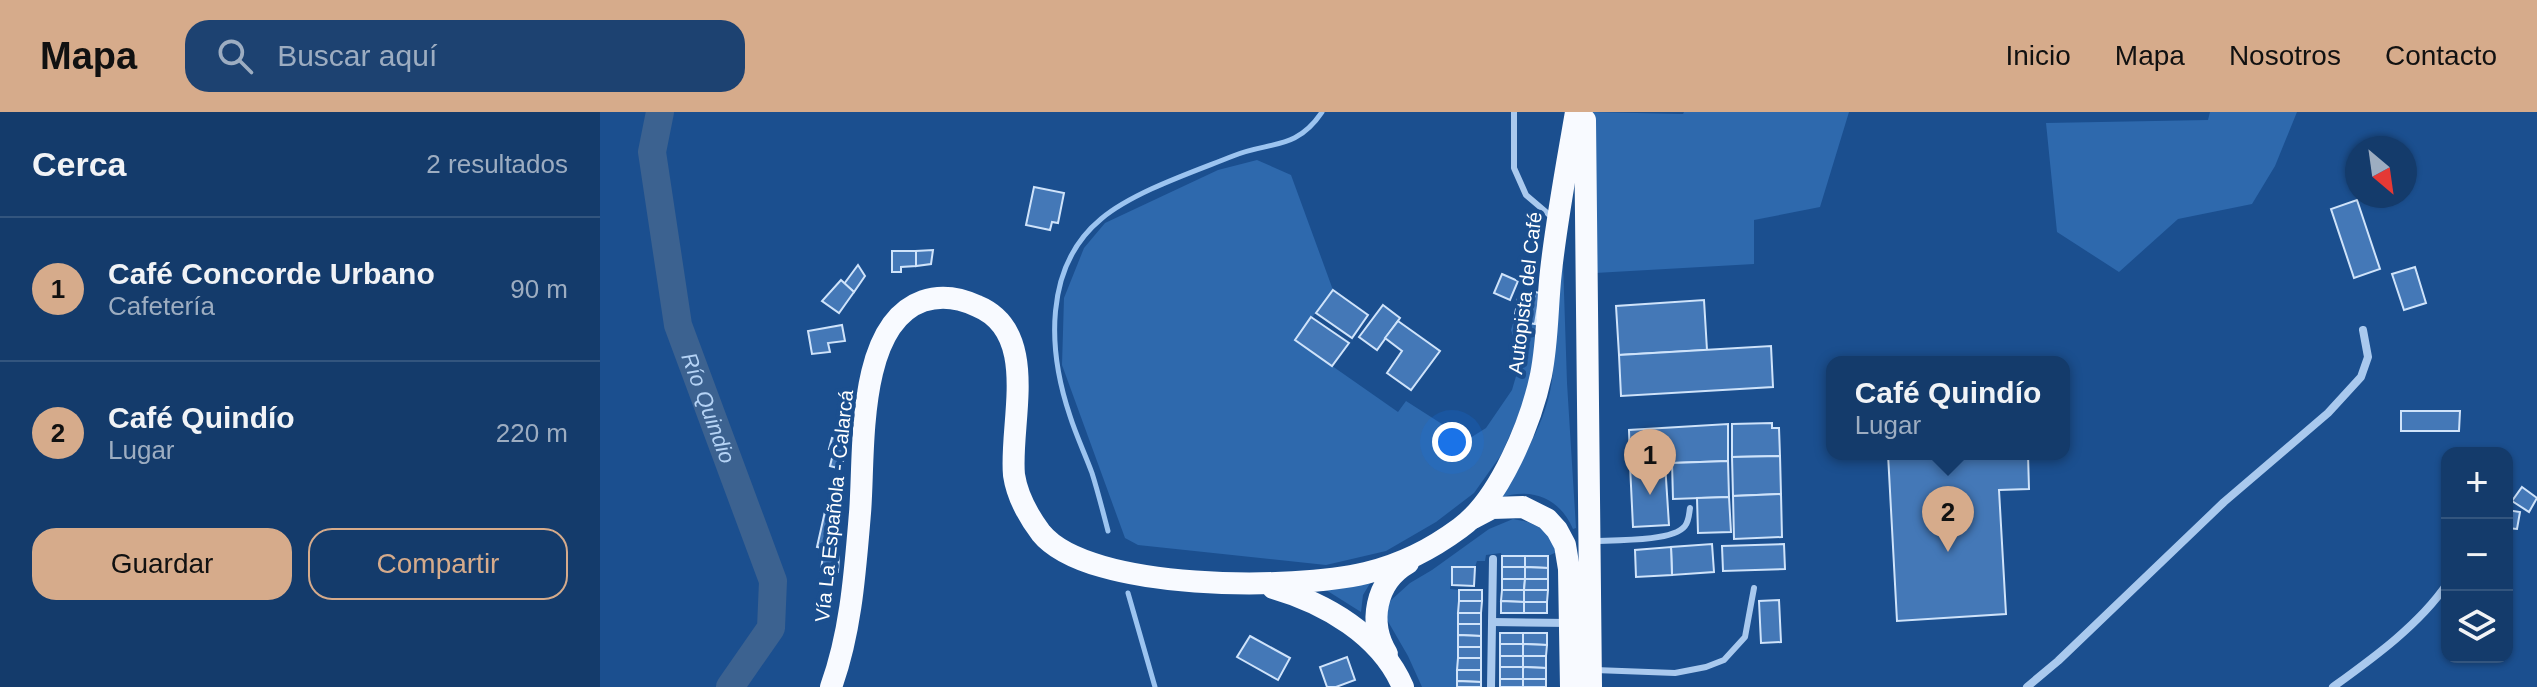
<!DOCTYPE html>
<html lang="es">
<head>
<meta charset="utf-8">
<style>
  body { margin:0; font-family:Arial,sans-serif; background:#1d4271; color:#f1f3f6 }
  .controls { position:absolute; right:24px; bottom:24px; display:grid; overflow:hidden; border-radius:16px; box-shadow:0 2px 6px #0004 }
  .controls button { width:72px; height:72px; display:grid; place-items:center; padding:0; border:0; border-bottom:2px solid #33557e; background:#143b6b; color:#f1f3f6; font:40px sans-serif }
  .compass { position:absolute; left:1745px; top:24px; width:72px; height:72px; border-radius:50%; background:#143b6b; box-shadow:0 2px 6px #0004; rotate:151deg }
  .you { position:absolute; left:852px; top:330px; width:28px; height:28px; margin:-20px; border:6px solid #fff; border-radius:50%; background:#1a73e8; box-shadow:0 0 0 12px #1a73e833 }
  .badge { display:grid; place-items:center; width:52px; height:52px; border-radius:50%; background:#d6ab8b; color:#111; font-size:26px; font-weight:700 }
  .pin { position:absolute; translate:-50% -66px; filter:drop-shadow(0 2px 4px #0008) }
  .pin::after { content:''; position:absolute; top:42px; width:28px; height:24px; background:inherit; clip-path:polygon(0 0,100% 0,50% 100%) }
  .popup { position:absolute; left:1226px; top:244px; width:244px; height:104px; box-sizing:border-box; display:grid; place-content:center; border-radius:16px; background:#143b6b; filter:drop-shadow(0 2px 6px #0005); font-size:26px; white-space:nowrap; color:#9dadc1 }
  .popup b { font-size:30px; color:#f1f3f6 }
  .popup::after { content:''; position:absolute; left:50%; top:100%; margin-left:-16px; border:16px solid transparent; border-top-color:#143b6b }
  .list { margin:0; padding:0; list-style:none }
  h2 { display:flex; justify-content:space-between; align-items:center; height:104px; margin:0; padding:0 32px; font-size:34px }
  h2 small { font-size:26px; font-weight:400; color:#9dadc1 }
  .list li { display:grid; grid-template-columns:52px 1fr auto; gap:24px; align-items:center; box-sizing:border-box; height:144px; padding:0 32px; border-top:2px solid #33557e }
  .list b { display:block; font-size:30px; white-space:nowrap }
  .list p { margin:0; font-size:26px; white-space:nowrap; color:#9dadc1 }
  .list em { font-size:26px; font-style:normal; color:#9dadc1 }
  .actions { display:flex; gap:16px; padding:24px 32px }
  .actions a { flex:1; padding:18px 0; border:2px solid #d6ab8b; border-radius:24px; text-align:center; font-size:28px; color:#d6ab8b }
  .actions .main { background:#d6ab8b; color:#111 }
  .icon { flex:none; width:44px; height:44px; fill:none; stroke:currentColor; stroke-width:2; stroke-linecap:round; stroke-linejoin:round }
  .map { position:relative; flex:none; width:1937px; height:575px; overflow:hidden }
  header { display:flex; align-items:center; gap:48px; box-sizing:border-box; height:112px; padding:0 40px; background:#d6ab8b; color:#111 }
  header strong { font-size:38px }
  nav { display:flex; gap:44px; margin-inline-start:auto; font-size:28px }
  .search { width:560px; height:72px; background:#1d4271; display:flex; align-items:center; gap:20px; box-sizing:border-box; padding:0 28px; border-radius:24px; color:#9dadc1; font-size:30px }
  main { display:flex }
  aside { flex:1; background:#143b6b }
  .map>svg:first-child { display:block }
</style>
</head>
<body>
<header>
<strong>Mapa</strong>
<div class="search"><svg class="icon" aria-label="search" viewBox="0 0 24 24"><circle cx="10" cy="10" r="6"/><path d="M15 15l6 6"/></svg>Buscar aquí</div>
<nav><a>Inicio</a><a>Mapa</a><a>Nosotros</a><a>Contacto</a></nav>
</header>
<main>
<aside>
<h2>Cerca<small>2 resultados</small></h2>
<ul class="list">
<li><span class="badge">1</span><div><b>Café Concorde Urbano</b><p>Cafetería</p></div><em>90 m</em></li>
<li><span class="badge">2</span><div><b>Café Quindío</b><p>Lugar</p></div><em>220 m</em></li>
</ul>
<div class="actions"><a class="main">Guardar</a><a>Compartir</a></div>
</aside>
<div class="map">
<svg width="1937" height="575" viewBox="0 0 1937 575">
  <rect width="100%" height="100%" fill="#1b4f8f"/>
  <g fill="#2e69ad">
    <path d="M991 0 1083 2 1084 0H1249L1220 95 1154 108V152L995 161Z"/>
    <path d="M1610 0H1697L1675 54 1652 92 1578 107 1519 160 1457 120 1446 11 1608 8Z"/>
    <path d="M657 48 691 63 733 178 695 228 798 300 806 289 867 328 886 316 912 278 921 247 911 218 914 208 935 212 934 248 925 289 901 343 874 381 836 410 786 439 726 453 538 433 525 426 462 253 464 186 484 136 505 111 618 58Z"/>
    <path d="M963 150 967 271 976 416 973 417C959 385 931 375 899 386 919 353 941 319 950 280 955 255 954 231 955 205 956 187 960 168 963 150Z"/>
    <path d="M913 407 928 410 951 421 959 439 948 444H902L901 441 886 443 885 449H877L875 455H853L850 477 859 478 857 575H822L808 544 786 506 789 490 810 471 832 458 889 417Z"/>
    <path d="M772 468 763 483 761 500 726 478Z"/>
  </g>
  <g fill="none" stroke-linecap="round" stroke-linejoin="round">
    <g stroke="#9cc4f0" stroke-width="5">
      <path d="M508 419C503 400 498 380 492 361 485 342 476 323 470 304 448 239 443 155 501 107 533 80 593 60 633 44 669 29 696 39 722 0"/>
      <path d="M528 481 555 575"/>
    </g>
    <path stroke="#3c6290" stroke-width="28" id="s1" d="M60 0 52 40 78 213 173 469 171 516 130 575"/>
  </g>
  <g fill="#4478b7" stroke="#cfe3fa" stroke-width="2">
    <path d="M434 75 464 81 458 111 452 110 450 118 426 113Z"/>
    <path d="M1757 88 1780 157 1754 166 1731 97Z"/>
    <path d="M333 138 331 152 316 154V139Z"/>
    <path d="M292 139H316V154L301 155V160H292Z"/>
    <path d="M258 153 265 164 254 180 244 172Z"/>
    <path d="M1815 155 1826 191 1804 198 1792 162Z"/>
    <path d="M902 162 918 169 910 188 894 181Z"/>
    <path d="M241 168 254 180 239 201 222 189Z"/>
    <path d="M733 178 768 203 752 226 716 201Z"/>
    <path d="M935 180 940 181 935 212 914 208 918 186 926 188 925 192 933 193Z"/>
    <path d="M1104 188 1107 238 1019 243 1016 194Z"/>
    <path d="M783 193 800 206 777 238 759 225Z"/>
    <path d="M711 205 749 231 732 254 695 228Z"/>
    <path d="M798 209 840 239 811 278 787 261 802 239 785 226Z"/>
    <path d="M242 213 245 229 228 231 230 240 212 242 208 219Z"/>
    <path d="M1171 234 1173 275 1021 284 1019 243Z"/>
    <path d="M1801 299H1860L1859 319H1801Z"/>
    <path d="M1172 311V316H1179L1180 344 1132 345V312Z"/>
    <path d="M1128 312V349L1072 351V346L1030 348 1029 318Z"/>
    <path d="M232 326 248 330 241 357 230 354 234 338 229 337Z"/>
    <path d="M1288 342H1428L1429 377 1399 378 1406 502 1297 509Z"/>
    <path d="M1180 344 1181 382 1133 384 1132 345Z"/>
    <path d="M1128 349 1129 385 1073 387 1072 351Z"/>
    <path d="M1065 351 1069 413 1033 415 1030 353Z"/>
    <path d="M1922 375 1937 386 1929 400 1912 389Z"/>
    <path d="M1181 382 1182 425 1134 427 1133 384Z"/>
    <path d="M1129 385 1131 420 1098 421 1097 386Z"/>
    <path d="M226 395 240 398 231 438 217 435Z"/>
    <path d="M1907 398 1920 400 1917 417 1907 416Z"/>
    <path d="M1112 432 1114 460 1072 463 1071 435Z"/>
    <path d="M1184 432 1185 457 1123 459 1122 434Z"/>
    <path d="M1071 435 1072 463 1036 465 1035 438Z"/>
    <path d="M223 442 239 443 238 460 221 459Z"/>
    <rect x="902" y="444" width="23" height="11"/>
    <path d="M925 444H948V456L925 455Z"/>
    <path d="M852 455H875L874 474 852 473Z"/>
    <rect x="902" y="455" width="23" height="12"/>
    <path d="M925 455 948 456V467H925Z"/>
    <path d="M902 467H925L924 478H902Z"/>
    <path d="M925 467H948V478H924Z"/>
    <rect x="859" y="478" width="23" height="11"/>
    <path d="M902 478H924V490L901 489Z"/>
    <path d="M924 478H948L947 490H924Z"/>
    <path d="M1179 488 1181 530 1161 531 1159 489Z"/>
    <path d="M859 489H882L881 501H858Z"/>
    <path d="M901 489 924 490V501H901Z"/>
    <rect x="924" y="490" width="23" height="11"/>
    <rect x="858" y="501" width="23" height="11"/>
    <path d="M858 512H881V524L858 523Z"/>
    <rect x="900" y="521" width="23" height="11"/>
    <path d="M923 521H947V533L923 532Z"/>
    <path d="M858 523 881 524V535H858Z"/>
    <path d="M650 524 690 546 678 568 637 545Z"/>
    <rect x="900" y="532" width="23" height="12"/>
    <path d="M923 532 947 533 946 544H923Z"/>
    <rect x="858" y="535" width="23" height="11"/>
    <rect x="900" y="544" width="23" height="11"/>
    <path d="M923 544H946V556L923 555Z"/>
    <path d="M747 545 755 568 736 575H727L720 555Z"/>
    <path d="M858 546H881V558H857Z"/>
    <rect x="900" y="555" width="23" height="12"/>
    <path d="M923 555 946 556V567H923Z"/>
    <path d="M857 558H881V570L857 569Z"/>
    <rect x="900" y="567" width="23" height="8"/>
    <rect x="923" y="567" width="23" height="8"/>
    <path d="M857 569 881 570V575H857Z"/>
  </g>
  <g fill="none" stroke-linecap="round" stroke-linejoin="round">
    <g stroke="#a9c9ee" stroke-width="6">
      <path d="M914 0V56L926 83 953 106"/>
      <path d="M993 429C1012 428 1073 430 1085 414 1089 409 1089 402 1090 396"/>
      <path d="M995 558 1075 561 1106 555 1124 548 1145 525 1154 476"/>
    </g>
    <g stroke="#a9c9ee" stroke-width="8">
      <path d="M892 510 969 511"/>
      <path d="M891 575 893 447"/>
      <path d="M1427 575 1458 549 1624 390 1728 301 1761 265 1768 245 1763 218"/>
      <path d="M1733 575C1773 546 1819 513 1847 472"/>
    </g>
    <g stroke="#f8faff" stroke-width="22">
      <path d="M985 8 991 575"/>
      <path d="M873 406 892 396 923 395 947 407 957 418 965 433 969 457 971 575"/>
      <path d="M673 476C725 491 781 523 803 575"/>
      <path d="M787 542C768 511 775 470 808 451"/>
      <path d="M231 575C251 520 255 460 260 401 265 343 255 213 323 189 341 183 360 186 377 194 441 220 409 312 414 363 417 383 429 405 441 421 489 480 696 478 766 461 802 452 830 438 860 416 900 387 931 310 941 263 948 228 947 194 951 159 957 105 967 53 976 0"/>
    </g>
  </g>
  <g text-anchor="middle" stroke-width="8" stroke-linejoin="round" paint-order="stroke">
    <g font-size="20" fill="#fff" stroke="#1b4f8f">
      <text transform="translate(925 181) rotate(-83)" y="7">Autopista del Café</text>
      <text transform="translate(234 394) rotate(-84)" y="7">Vía La Española - Calarcá</text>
    </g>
    <g font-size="22" font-style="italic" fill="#b5d3f5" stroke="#1b4f8f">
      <text dy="8" stroke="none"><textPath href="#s1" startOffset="304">Río Quindio</textPath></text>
    </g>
  </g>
</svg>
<div class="controls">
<button>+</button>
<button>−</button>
<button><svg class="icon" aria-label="layers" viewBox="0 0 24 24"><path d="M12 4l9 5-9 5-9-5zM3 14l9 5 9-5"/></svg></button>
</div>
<svg class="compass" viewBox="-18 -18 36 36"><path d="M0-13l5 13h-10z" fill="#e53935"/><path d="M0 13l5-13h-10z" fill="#9dadc1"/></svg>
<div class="you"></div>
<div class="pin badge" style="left:1050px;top:383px">1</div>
<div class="pin badge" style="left:1348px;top:440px">2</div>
<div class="popup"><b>Café Quindío</b>Lugar</div>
</div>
</main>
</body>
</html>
